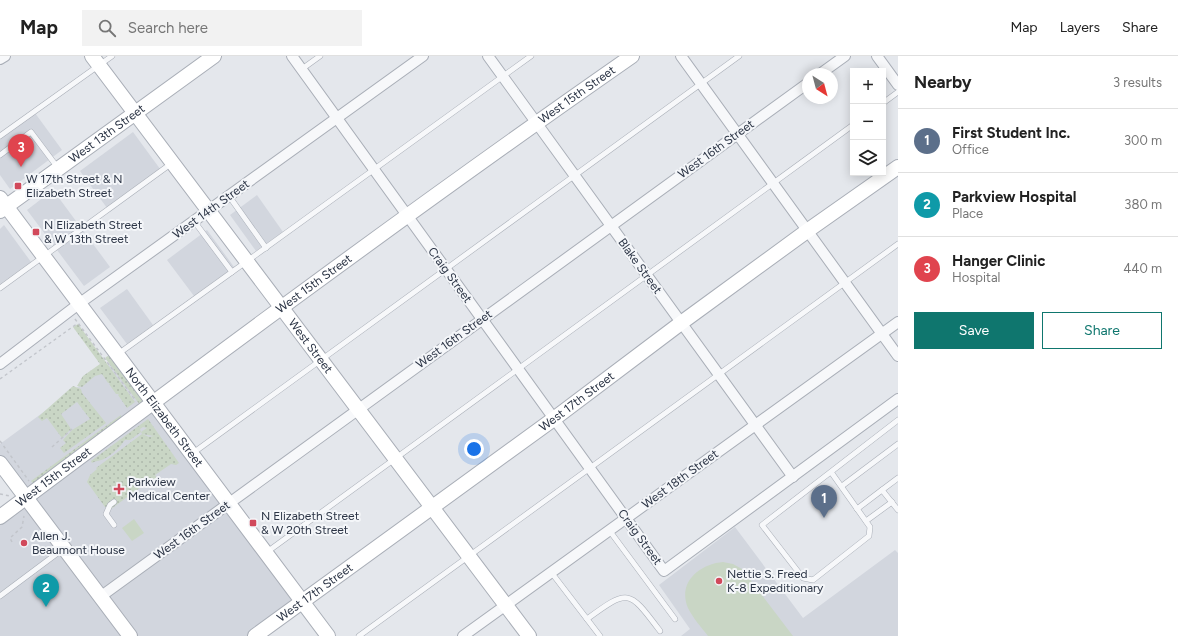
<!DOCTYPE html>
<html lang="en">
<head>
<meta charset="utf-8">
<style>
  body { margin:0; font-family:Figtree,sans-serif; background:#f2f2f2; color:#222 }
  .controls { position:absolute; right:12px; top:12px; display:grid; overflow:hidden; border-radius:0px; box-shadow:0 2px 10px #0003 }
  .controls button { width:36px; height:36px; display:grid; place-items:center; padding:0; border:0; border-bottom:1px solid #e0e0e0; background:#fff; color:#222; font:20px sans-serif }
  .compass { position:absolute; left:802px; top:12px; width:36px; height:36px; border-radius:50%; background:#fff; box-shadow:0 2px 10px #0003; rotate:144deg }
  .you { position:absolute; left:474px; top:393px; width:14px; height:14px; margin:-10px; border:3px solid #fff; border-radius:50%; background:#1a73e8; box-shadow:0 0 0 6px #1a73e833 }
  .badge { display:grid; place-items:center; width:26px; height:26px; border-radius:50%; background:#0f766e; color:#fff; font-size:13px; font-weight:700 }
  .pin { position:absolute; translate:-50% -33px; filter:drop-shadow(0 1px 2px #0008) }
  .pin::after { content:''; position:absolute; top:21px; width:14px; height:12px; background:inherit; clip-path:polygon(0 0,100% 0,50% 100%) }
  .list { margin:0; padding:0; list-style:none }
  h2 { display:flex; justify-content:space-between; align-items:center; height:52px; margin:0; padding:0 16px; font-size:17px }
  h2 small { font-size:13px; font-weight:400; color:#767676 }
  .list li { display:grid; grid-template-columns:26px 1fr auto; gap:12px; align-items:center; box-sizing:border-box; height:64px; padding:0 16px; border-top:1px solid #e0e0e0 }
  .list b { display:block; font-size:15px; white-space:nowrap }
  .list p { margin:0; font-size:13px; white-space:nowrap; color:#767676 }
  .list em { font-size:13px; font-style:normal; color:#767676 }
  .actions { display:flex; gap:8px; padding:12px 16px }
  .actions a { flex:1; padding:9px 0; border:1px solid #0f766e; border-radius:0px; text-align:center; font-size:14px; color:#0f766e }
  .actions .main { background:#0f766e; color:#fff }
  .icon { flex:none; width:22px; height:22px; fill:none; stroke:currentColor; stroke-width:2; stroke-linecap:round; stroke-linejoin:round }
  .map { position:relative; flex:none; width:898px; height:580px; overflow:hidden }
  header { display:flex; align-items:center; gap:24px; box-sizing:border-box; height:56px; padding:0 20px; background:#fff; border-bottom:1px solid #e0e0e0 }
  header strong { font-size:19px }
  nav { display:flex; gap:22px; margin-inline-start:auto; font-size:14px }
  .search { width:280px; height:36px; background:#f2f2f2; display:flex; align-items:center; gap:10px; box-sizing:border-box; padding:0 14px; border-radius:0px; color:#767676; font-size:15px }
  main { display:flex }
  aside { flex:1; background:#fff }
  .map>svg:first-child { display:block }
</style>
</head>
<body>
<header>
<strong>Map</strong>
<div class="search"><svg class="icon" aria-label="search" viewBox="0 0 24 24"><circle cx="10" cy="10" r="6"/><path d="M15 15l6 6"/></svg>Search here</div>
<nav><a>Map</a><a>Layers</a><a>Share</a></nav>
</header>
<main>
<div class="map">
<svg width="898" height="580" viewBox="0 0 898 580">
  <defs>
    <pattern id="grass-dots" width="8" height="8" patternUnits="userSpaceOnUse"><rect width="8" height="8" fill="#c9d6c5"/><path d="M2 2h.1M6 6h.1" fill="none" stroke="#adb8ab" stroke-width="1.8" stroke-linecap="round"/></pattern>
  </defs>
  <rect width="100%" height="100%" fill="#e4e7ec"/>
  <g fill="#d2d6de">
    <path d="M35 57 62 94 10 133 0 119V83Z"/>
    <path d="M133 76 163 117 110 156 80 115Z"/>
    <path d="M53 134 110 211 84 230 27 154Z"/>
    <path d="M257 139 283 176 256 195 230 159Z"/>
    <path d="M4 169 31 206 0 228V173Z"/>
    <path d="M207 174 234 211 194 240 167 204Z"/>
    <path d="M127 233 153 269 127 288 100 252Z"/>
    <path d="M120 300 303 545 255 580H0V462L26 442 0 407V388Z"/>
    <path d="M735 471 803 562 895 494 898 497V580H681L690 573 659 529Z"/>
  </g>
  <g fill="url(#grass-dots)">
    <path d="M78 268 135 346 127 352 118 339 119 338H116L109 328 110 327H108L102 318 95 320 82 331 77 330 83 320 100 308 73 271Z"/>
    <path d="M109 299 142 344 143 346 140 349 105 302Z"/>
    <path d="M73 330 81 333 82 337 106 367 64 397 60 392 66 387 63 384 72 374 90 363 77 346 61 358 71 373 62 382 47 362 42 365 38 361Z"/>
    <path d="M121 359 122 365 34 429 31 425Z"/>
    <path d="M148 363 179 407 176 409 171 408 155 419 160 426 154 430 153 428 150 431 145 428 111 453 105 451 87 426 90 419 97 413 96 412 142 378 149 381 154 380 142 378 141 376 147 372 143 371 140 373 141 376 130 384H125C120 391 113 398 104 403 101 405 97 404 92 407L91 405Z"/>
  </g>
  <g fill="#c9d6c5">
    <path d="M134 463 144 477 132 485 122 472Z"/>
    <path d="M723 506 733 508 742 513 793 580H708C701 571 693 562 688 552 677 526 700 508 723 506Z"/>
  </g>
  <g fill="none" stroke-linecap="round" stroke-linejoin="round">
    <g stroke="#a9aeb7" stroke-width="6">
      <g id="lane">
        <path d="M302 13 320 0"/>
        <path d="M883 47 898 36"/>
        <path d="M0 80 112 0"/>
        <path d="M0 99 31 76 58 112"/>
        <path d="M229 140 266 192"/>
        <path d="M194 165 232 216 531 0"/>
        <path d="M0 232 172 107"/>
        <path d="M118 298 232 216"/>
        <path d="M193 397 739 0"/>
        <path d="M831 416 870 471 869 480 813 524 803 522 762 469 898 364"/>
        <path d="M898 422 882 434 898 454"/>
        <path d="M842 430 898 388"/>
        <path d="M857 453 882 434"/>
        <path d="M866 465 892 446"/>
        <path d="M114 469 106 458 110 449 114 446"/>
        <path d="M609 474 675 563"/>
        <path d="M267 496 853 69"/>
        <path d="M551 516 600 580"/>
        <path d="M0 540 63 493"/>
        <path d="M587 563C629 532 629 534 660 575"/>
        <path d="M359 580 898 188"/>
      </g>
    </g>
    <g stroke="#a9aeb7" stroke-width="12">
      <g id="street">
        <path d="M292 0 664 515 898 343"/>
        <path d="M488 0 793 421"/>
        <path d="M681 0 898 300"/>
        <path d="M877 0 898 29"/>
        <path d="M0 3 5 0"/>
        <path d="M820 18 845 0"/>
        <path d="M0 308 80 247 423 0"/>
        <path d="M100 541 808 27"/>
        <path d="M463 580 898 266"/>
      </g>
    </g>
    <g stroke="#a9aeb7" stroke-width="16">
      <g id="secondary">
        <path id="s1" d="M92 0 529 580"/>
        <path id="s2" d="M0 142 328 580"/>
        <path id="s3" d="M0 155 214 0"/>
        <path d="M0 407 130 580"/>
        <path id="s4" d="M0 461C208 305 418 149 632 0"/>
        <path id="s5" d="M255 580 555 362 681 267 807 175 898 111"/>
      </g>
    </g>
    <g stroke="#c2c5cb" stroke-width="1.5" stroke-dasharray="3 3" stroke-linecap="butt">
      <path d="M75 263 136 345"/>
      <path d="M0 323 78 267"/>
      <path d="M0 385 29 425"/>
      <path d="M52 391 72 373"/>
      <path d="M0 438 10 440"/>
      <path d="M12 486 10 482 22 471 24 460"/>
    </g>
    <use href="#lane" stroke="#f7f8fa" stroke-width="5"/>
    <use href="#street" stroke="#f7f8fa" stroke-width="10"/>
    <use href="#secondary" stroke="#fff" stroke-width="14"/>
  </g>
  <g fill="#d1495b" stroke="#f4f6f9" stroke-width="1.5">
    <rect x="14" y="126" width="8" height="8" rx="2"/>
    <rect x="32" y="172" width="8" height="8" rx="2"/>
    <path d="M117 427h4v4h4v4h-4v4h-4v-4h-4v-4h4z"/>
    <rect x="249" y="463" width="8" height="8" rx="2"/>
    <circle cx="24" cy="487" r="4"/>
    <circle cx="719" cy="525" r="4"/>
  </g>
  <g text-anchor="middle" stroke-width="4" stroke-linejoin="round" paint-order="stroke">
    <g font-size="12" fill="#2b3445" stroke="#f4f6f9">
      <text dy="4" stroke="none"><textPath href="#s4" startOffset="715">West 15th Street</textPath></text>
      <text dy="4" stroke="none"><textPath href="#s3" startOffset="132">West 13th Street</textPath></text>
      <text transform="translate(716 93) rotate(-36)" y="4">West 16th Street</text>
      <text transform="translate(211 153) rotate(-36)" y="4">West 14th Street</text>
      <text transform="translate(640 210) rotate(54)" y="4">Blake Street</text>
      <text transform="translate(450 219) rotate(54)" y="4">Craig Street</text>
      <text dy="4" stroke="none"><textPath href="#s4" startOffset="391">West 15th Street</textPath></text>
      <text transform="translate(454 283) rotate(-36)" y="4">West 16th Street</text>
      <text dy="4" stroke="none"><textPath href="#s1" startOffset="363">West Street</textPath></text>
      <text dy="4" stroke="none"><textPath href="#s5" startOffset="398">West 17th Street</textPath></text>
      <text dy="4" stroke="none"><textPath href="#s2" startOffset="274">North Elizabeth Street</textPath></text>
      <text dy="4" stroke="none"><textPath href="#s4" startOffset="67">West 15th Street</textPath></text>
      <text transform="translate(680 423) rotate(-36)" y="4">West 18th Street</text>
      <text transform="translate(192 474) rotate(-36)" y="4">West 16th Street</text>
      <text transform="translate(640 481) rotate(54)" y="4">Craig Street</text>
      <text dy="4" stroke="none"><textPath href="#s5" startOffset="74">West 17th Street</textPath></text>
    </g>
    <g font-size="12" fill="#2b3445" stroke="#f4f6f9" text-anchor="start">
      <text x="26" y="127">W 17th Street &amp; N<tspan x="26" dy="14">Elizabeth Street</tspan></text>
      <text x="44" y="173">N Elizabeth Street<tspan x="44" dy="14">&amp; W 13th Street</tspan></text>
      <text x="128" y="430">Parkview<tspan x="128" dy="14">Medical Center</tspan></text>
      <text x="261" y="464">N Elizabeth Street<tspan x="261" dy="14">&amp; W 20th Street</tspan></text>
      <text x="32" y="484">Allen J.<tspan x="32" dy="14">Beaumont House</tspan></text>
      <text x="727" y="522">Nettie S. Freed<tspan x="727" dy="14">K-8 Expeditionary</tspan></text>
    </g>
  </g>
</svg>
<div class="controls">
<button>+</button>
<button>−</button>
<button><svg class="icon" aria-label="layers" viewBox="0 0 24 24"><path d="M12 4l9 5-9 5-9-5zM3 14l9 5 9-5"/></svg></button>
</div>
<svg class="compass" viewBox="-18 -18 36 36"><path d="M0-13l5 13h-10z" fill="#e53935"/><path d="M0 13l5-13h-10z" fill="#767676"/></svg>
<div class="you"></div>
<div class="pin badge" style="left:824px;top:462px;background:#5c6f8a">1</div>
<div class="pin badge" style="left:46px;top:551px;background:#0f9aa8">2</div>
<div class="pin badge" style="left:21px;top:111px;background:#e0444e">3</div>
</div>
<aside>
<h2>Nearby<small>3 results</small></h2>
<ul class="list">
<li><span class="badge" style="background:#5c6f8a">1</span><div><b>First Student Inc.</b><p>Office</p></div><em>300 m</em></li>
<li><span class="badge" style="background:#0f9aa8">2</span><div><b>Parkview Hospital</b><p>Place</p></div><em>380 m</em></li>
<li><span class="badge" style="background:#e0444e">3</span><div><b>Hanger Clinic</b><p>Hospital</p></div><em>440 m</em></li>
</ul>
<div class="actions"><a class="main">Save</a><a>Share</a></div>
</aside>
</main>
</body>
</html>
